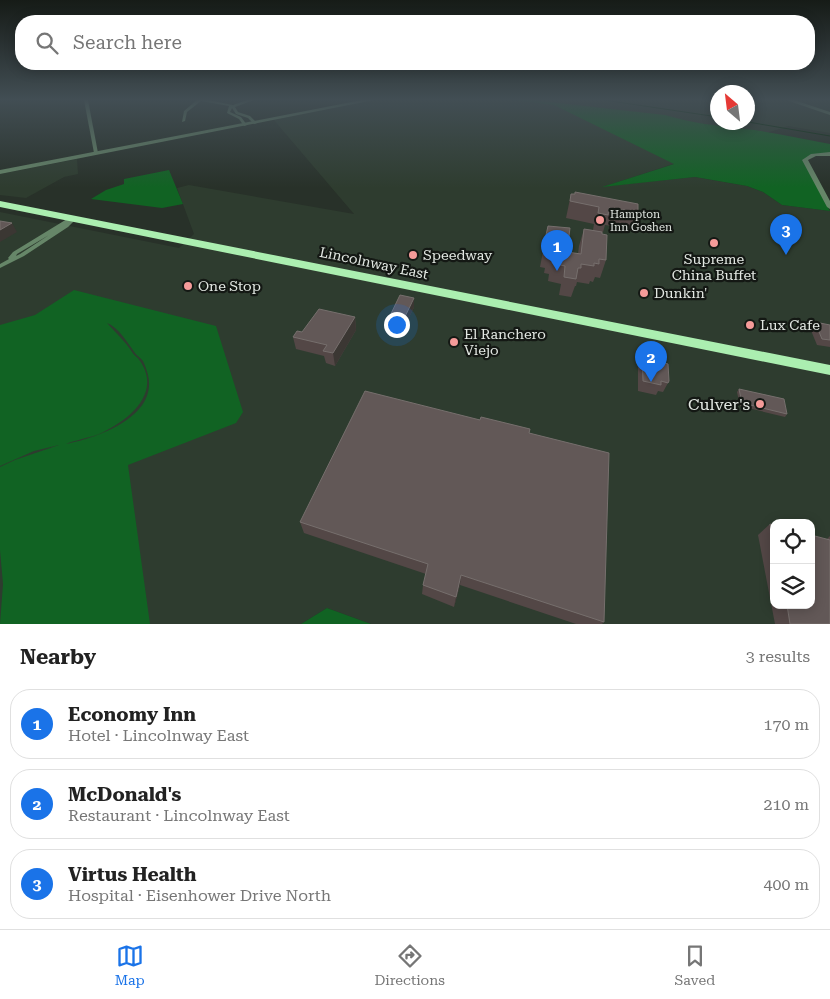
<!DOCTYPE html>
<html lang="en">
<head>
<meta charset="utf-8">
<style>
  body { margin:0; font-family:"Roboto Serif",serif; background:#f6f6f6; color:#222 }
  .controls { position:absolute; right:15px; bottom:15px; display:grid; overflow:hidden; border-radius:10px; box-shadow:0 2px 12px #0003 }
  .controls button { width:45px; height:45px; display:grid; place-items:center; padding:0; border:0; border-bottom:1px solid #e0e0e0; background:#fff; color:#222; font:25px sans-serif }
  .compass { position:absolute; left:710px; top:85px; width:45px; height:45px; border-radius:50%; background:#fff; box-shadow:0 2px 12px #0003; rotate:332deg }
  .you { position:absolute; left:396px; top:324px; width:18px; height:18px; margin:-12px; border:4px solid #fff; border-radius:50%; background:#1a73e8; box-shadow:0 0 0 8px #1a73e833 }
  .badge { display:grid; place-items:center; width:32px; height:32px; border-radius:50%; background:#1a73e8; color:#fff; font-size:16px; font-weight:700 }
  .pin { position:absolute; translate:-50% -41px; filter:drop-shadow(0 1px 2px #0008) }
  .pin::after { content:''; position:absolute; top:26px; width:18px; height:15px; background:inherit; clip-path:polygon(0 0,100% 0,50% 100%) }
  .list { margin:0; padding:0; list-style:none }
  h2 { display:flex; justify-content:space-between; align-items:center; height:65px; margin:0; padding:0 20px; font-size:21px }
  h2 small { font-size:16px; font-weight:400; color:#767676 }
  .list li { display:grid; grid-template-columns:32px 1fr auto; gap:15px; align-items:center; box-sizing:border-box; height:70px; margin:0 10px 10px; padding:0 10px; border:1px solid #e0e0e0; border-radius:20px }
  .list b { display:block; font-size:19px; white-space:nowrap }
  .list p { margin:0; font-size:16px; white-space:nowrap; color:#767676 }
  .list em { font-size:16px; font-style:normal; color:#767676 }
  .icon { flex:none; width:28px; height:28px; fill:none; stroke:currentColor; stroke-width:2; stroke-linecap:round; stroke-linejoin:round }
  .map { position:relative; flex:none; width:830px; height:624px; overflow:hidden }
  .search { position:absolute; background:#fff; box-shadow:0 2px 12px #0003; left:15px; right:15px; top:15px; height:55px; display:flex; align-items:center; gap:12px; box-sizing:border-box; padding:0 18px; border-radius:20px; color:#767676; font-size:19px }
  .sheet { height:305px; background:#fff }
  nav { display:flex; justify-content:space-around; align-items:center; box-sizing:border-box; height:70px; border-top:1px solid #e0e0e0; background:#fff; font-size:14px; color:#767676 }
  nav a { display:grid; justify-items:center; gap:2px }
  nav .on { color:#1a73e8 }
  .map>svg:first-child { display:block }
</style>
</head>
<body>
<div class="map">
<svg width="830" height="624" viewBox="0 0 830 624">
  <rect width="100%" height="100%" fill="#283129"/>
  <g fill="#2e3c2f" fill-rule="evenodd">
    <path d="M372 100H717L718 122H748V100H830V133L788 126 606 186 695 177 747 186 763 192 782 205 830 211V624H371L327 608 301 624H0V212L179 248 194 234 177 188 189 185 354 214 273 119ZM774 523H811V605H774Z"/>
    <path d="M77 159 78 174 64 177 26 198 0 195V174Z"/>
  </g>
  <g fill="#116323" fill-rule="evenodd">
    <path d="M514 100H532L665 115C692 123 718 126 745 129 774 132 802 139 830 144V154H817L805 160 830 211 782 205 763 192 747 186 695 177 602 187 674 164 554 105Z"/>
    <path d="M169 170 183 204 162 208 91 199 106 190 124 184V179Z"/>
    <path d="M74 290 216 326 243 412 236 423 128 465 150 624H0L3 584 0 550V467L15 460 59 445 34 451 0 466V325L35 315ZM107 323C118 327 128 343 135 353 137 356 141 358 143 361 145 365 147 371 148 375 158 417 97 438 66 444 75 440 89 438 99 434 126 422 163 394 140 361 138 357 134 356 132 352 125 341 116 333 107 323Z"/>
    <path d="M327 608 371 624H301Z"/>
  </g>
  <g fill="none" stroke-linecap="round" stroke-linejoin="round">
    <g stroke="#002805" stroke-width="1">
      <path d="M604 100 718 117"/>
      <path d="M748 122 830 136"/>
    </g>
    <g fill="#668668" fill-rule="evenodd">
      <path d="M84 100H88L98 153 96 154 94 153Z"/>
      <path d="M197 100H208L233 105 247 100H254L235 107 238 112 250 116 257 123 254 124 248 118 236 114 232 108 230 112 241 117 247 125 244 126 239 119 227 113 229 106 201 101 187 112 185 121 182 122 184 111Z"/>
      <path d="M74 216 77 218 68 227 24 256 0 268V264L9 259 8 258 13 252 67 219H70ZM49 235 20 254 16 256 17 254Z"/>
    </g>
    <g fill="#668668" fill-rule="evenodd">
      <path d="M362 100H374L0 174V170Z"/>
      <path d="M786 100H794L830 112V115Z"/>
      <path d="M830 152V156H816L808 160 830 201V209L827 207 802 160 811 154Z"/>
    </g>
    <path fill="#abeeb0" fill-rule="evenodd" d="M0 201 830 365V375L0 207Z"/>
  </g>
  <g fill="#534746">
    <path d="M571 194 638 212 632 229 605 225 603 232H602V234L606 260 600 278 595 277 593 282 590 281 589 284 577 282 576 286H575L571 297 559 295 561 284 548 281 549 274 544 273 545 268 540 267 548 226 567 252 578 254 579 246 584 229 593 230 594 224 566 218Z"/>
    <path d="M414 307 400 336 386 333V324Z"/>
    <path d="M355 317 356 330 335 366 326 363 324 356 296 349 293 337 302 332Z"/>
    <path d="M815 322 830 325V347L817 345 810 328Z"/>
    <path d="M642 351 665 363 669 381 663 392 658 391 656 395 638 391V360Z"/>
    <path d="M739 389 787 414 785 417 740 406 737 392Z"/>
    <path d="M529 433 604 622 602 624H576L460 585 454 607 422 594 423 585 426 574 304 533 300 522Z"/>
    <path d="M770 524 774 525V605H811L827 539 830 536V624H775L758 535Z"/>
  </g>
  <g fill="#3b3733">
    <path d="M12 223 17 232 0 242V230Z"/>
    <path d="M414 298V307L400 336V327Z"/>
    <path d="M355 317 356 330 335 366 333 353Z"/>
    <path d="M461 575 460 585 454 607 456 597Z"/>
  </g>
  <g fill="#625857" stroke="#766f6d">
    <path d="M575 192 638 204V212L609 208 608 215 598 213 599 207 570 201 571 194H575Z"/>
    <path d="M0 221 12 223 0 230Z"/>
    <path d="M548 226 570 228 567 252 581 254 584 229 602 232V234L607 235 606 260 599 259V264L594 263V266L581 264V268H578L576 279 564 277 565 266 552 263 553 256 548 255 549 250 543 249Z"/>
    <path d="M400 295 414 298 400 327 386 324Z"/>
    <path d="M319 309 355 317 333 353 323 351 327 345 293 337 297 331 302 332Z"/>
    <path d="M815 322 830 325V340L822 339Z"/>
    <path d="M642 351 665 355V363L668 364 669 381 668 383 661 381V385L643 381Z"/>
    <path d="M739 389 784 399 787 414 742 403Z"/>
    <path d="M365 391 480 420 481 417 530 429 529 433 609 453 604 622 461 575 456 597 423 585 428 564 300 522Z"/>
    <path d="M770 524 774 525V544Z"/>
    <path d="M811 535 830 540V624H790L787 605H811Z"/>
  </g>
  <linearGradient id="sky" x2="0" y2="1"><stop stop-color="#161b17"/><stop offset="0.53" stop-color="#424e54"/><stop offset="1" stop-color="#424e54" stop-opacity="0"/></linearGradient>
  <rect width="830" height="188" fill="url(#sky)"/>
  <g fill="#f59b99" stroke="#141814" stroke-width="2">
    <circle cx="600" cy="220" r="5"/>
    <circle cx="714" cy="243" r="5"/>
    <circle cx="413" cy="255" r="5"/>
    <circle cx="188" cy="286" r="5"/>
    <circle cx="644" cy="293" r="5"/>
    <circle cx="750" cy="325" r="5"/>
    <circle cx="454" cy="342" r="5"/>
    <circle cx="760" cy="404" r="5"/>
  </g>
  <g text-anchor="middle" stroke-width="4.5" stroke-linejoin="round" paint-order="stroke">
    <g font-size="11" fill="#e3e8e3" stroke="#141814" text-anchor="start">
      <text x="610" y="218">Hampton<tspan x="610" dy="13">Inn Goshen</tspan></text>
    </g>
    <g font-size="14" fill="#e3e8e3" stroke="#141814" text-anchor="start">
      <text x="423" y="260">Speedway</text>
      <text x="714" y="264" text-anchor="middle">Supreme<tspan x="714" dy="16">China Buffet</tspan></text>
      <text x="198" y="291">One Stop</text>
      <text x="654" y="298">Dunkin'</text>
      <text x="760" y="330">Lux Cafe</text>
      <text x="464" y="339">El Ranchero<tspan x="464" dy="16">Viejo</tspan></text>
    </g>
    <g font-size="14" fill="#e3e8e3" stroke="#141814">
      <text transform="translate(374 263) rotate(12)" y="5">Lincolnway East</text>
    </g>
    <g font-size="16" fill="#e3e8e3" stroke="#141814" text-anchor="end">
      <text x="750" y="410">Culver's</text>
    </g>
  </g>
</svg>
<div class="controls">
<button><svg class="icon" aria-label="locate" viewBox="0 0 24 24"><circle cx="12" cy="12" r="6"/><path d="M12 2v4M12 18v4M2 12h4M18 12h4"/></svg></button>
<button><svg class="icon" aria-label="layers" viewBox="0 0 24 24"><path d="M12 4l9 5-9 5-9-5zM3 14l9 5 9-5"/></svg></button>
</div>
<svg class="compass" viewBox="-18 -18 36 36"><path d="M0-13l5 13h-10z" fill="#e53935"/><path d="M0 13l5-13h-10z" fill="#767676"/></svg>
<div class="you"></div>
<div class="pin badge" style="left:557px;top:271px">1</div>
<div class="pin badge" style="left:651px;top:382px">2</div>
<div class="pin badge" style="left:786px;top:255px">3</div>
<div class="search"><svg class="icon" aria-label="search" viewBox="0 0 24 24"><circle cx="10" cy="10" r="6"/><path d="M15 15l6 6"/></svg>Search here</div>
</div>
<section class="sheet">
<h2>Nearby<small>3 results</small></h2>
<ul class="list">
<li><span class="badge">1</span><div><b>Economy Inn</b><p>Hotel · Lincolnway East</p></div><em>170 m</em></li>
<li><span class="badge">2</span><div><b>McDonald's</b><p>Restaurant · Lincolnway East</p></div><em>210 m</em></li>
<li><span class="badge">3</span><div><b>Virtus Health</b><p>Hospital · Eisenhower Drive North</p></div><em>400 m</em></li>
</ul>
</section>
<nav>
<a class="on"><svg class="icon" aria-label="map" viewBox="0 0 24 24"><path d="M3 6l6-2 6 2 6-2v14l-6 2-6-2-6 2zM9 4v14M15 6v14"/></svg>Map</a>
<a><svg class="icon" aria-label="directions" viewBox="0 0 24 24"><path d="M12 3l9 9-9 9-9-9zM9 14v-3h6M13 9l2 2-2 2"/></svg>Directions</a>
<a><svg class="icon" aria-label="saved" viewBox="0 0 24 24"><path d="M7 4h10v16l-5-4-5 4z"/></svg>Saved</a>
</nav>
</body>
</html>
